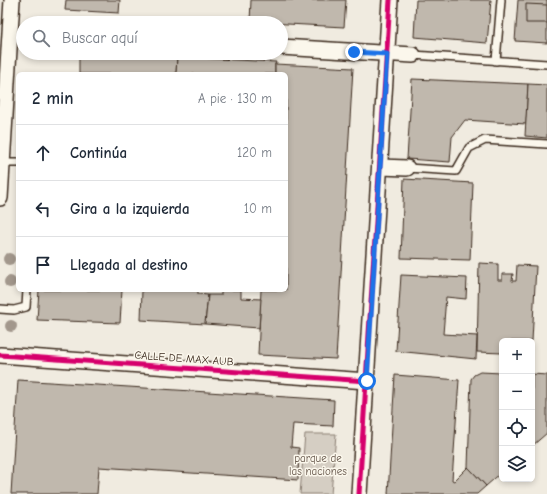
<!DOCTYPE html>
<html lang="es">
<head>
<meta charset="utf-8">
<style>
  body { margin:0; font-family:"Comic Neue",sans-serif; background:#f6f6f7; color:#1f2937 }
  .controls { position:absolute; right:12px; bottom:12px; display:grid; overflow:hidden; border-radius:6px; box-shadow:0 2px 6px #0003 }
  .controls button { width:36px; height:36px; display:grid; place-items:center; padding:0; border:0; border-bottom:1px solid #e0e1e3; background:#fff; color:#1f2937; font:20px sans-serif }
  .stop { position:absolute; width:12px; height:12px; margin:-9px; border:3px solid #1a73e8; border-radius:50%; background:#fff }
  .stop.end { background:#1a73e8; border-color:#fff; box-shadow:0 1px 4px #0008 }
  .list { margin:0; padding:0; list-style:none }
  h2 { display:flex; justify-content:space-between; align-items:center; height:52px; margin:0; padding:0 16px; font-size:17px }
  h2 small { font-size:13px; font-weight:400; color:#747a83 }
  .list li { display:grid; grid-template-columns:26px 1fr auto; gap:12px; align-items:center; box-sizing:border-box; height:56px; padding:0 16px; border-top:1px solid #e0e1e3 }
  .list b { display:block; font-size:15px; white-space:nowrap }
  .list em { font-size:13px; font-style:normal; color:#747a83 }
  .icon { flex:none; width:22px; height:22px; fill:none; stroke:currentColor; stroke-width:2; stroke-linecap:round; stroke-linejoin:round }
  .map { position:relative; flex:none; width:547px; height:494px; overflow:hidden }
  .search { position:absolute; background:#fff; box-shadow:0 2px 6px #0003; left:16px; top:16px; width:272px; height:44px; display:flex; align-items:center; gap:10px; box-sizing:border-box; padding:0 14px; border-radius:22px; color:#747a83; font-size:15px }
  .panel { position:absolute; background:#fff; box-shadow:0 2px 6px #0003; left:16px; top:72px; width:272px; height:220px; border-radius:6px }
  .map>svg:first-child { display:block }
</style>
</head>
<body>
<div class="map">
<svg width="547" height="494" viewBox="0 0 547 494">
  <rect width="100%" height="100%" fill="#f0ebe0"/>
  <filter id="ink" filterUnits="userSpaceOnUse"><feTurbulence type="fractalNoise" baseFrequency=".025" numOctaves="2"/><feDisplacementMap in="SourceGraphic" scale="8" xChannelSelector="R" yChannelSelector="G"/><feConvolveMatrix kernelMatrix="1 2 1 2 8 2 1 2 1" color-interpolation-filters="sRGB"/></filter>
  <g filter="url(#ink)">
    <path fill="#d5cec3" stroke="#887c70" d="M305 434H336L331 494H300Z"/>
    <g fill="#c0b8ad" stroke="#3b2a1e">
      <path d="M66 0H120L119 13 65 10Z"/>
      <path d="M251 0H346L344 27 250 22Z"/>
      <path d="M416 0H491L487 43 414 37Z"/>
      <path d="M518 0H547V43L515 41Z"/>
      <path d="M526 4 547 5V23H526Z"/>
      <path d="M79 53H119L177 57 176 74H79Z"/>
      <path d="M177 57 276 62 275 64V74H176Z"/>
      <path d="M275 64 353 68 336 359 258 355 261 290H286V74H275Z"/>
      <path d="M412 79 528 84 526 124 465 120 452 137 450 162 407 159Z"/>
      <path d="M528 84 547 85V138L525 136Z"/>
      <path d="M404 179 473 183 470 260 401 258Z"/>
      <path d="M479 263 498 264V280H502V274H513L512 281H516L517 265 536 266 532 341H502V353L477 352Z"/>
      <path d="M401 275 467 278 466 299 446 297 443 334 477 336 476 359 396 351Z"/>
      <path d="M39 290H122L120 323 37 320Z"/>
      <path d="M142 290H198V294L208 295 205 324 141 320Z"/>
      <path d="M221 290H241V298L261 299 259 328 205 324 208 295H221Z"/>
      <path d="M480 372 502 373V472L486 486 468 467 471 379 474 375Z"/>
      <path d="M532 374 547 375V433L532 446Z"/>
      <path d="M395 375 459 380 452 480 454 481 468 467 486 486 477 494H388Z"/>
      <path d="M18 380 334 400 333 426 293 424 291 447 299 448 298 480 99 467 97 494H11Z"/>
    </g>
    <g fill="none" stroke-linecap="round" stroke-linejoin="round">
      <g stroke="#3b2a1e" stroke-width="10">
        <g id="service">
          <path d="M413 55 547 64"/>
          <path d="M496 61 501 0"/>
          <path d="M2 163H18"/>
          <path d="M407 168 456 171 469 148 485 140 547 144"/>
          <path d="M0 309 14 310 26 307 27 290"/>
        </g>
      </g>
      <g stroke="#3b2a1e" stroke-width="18">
        <g id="minor">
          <path d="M281 47 413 55"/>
          <path d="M380 167 407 168"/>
          <path d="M0 198 12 0"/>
          <path d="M0 355 367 381"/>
          <path d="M359 494 390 0"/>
        </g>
      </g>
      <use href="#service" stroke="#fbf7ec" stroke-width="7"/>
      <use href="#minor" stroke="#fbf7ec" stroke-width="15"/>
      <g stroke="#fbf7ec" stroke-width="8">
        <g id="cycleway">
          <path d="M0 355 367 381"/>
          <path d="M359 494 390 0"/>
        </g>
      </g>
      <use href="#cycleway" stroke="#d6006c" stroke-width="5"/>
    </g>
    <g fill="#a2978c">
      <circle cx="9" cy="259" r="6"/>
      <circle cx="10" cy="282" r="6"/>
      <circle cx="11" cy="326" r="6"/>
    </g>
  </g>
  <g fill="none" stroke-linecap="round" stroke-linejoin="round" filter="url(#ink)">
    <path stroke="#1a73e8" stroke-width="5" d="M354 52 387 54 367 381"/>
  </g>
  <g text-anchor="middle" stroke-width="3" stroke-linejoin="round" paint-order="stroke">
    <g font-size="11" fill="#3b2a1e" stroke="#fbf7ec">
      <text transform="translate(184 358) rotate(4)" y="4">CALLE DE MAX AUB</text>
    </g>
    <g font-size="11" fill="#625347" stroke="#fbf7ec">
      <text x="318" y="462">parque de<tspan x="318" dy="13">las naciones</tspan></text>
    </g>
  </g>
</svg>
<div class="controls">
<button>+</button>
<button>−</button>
<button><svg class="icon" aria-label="locate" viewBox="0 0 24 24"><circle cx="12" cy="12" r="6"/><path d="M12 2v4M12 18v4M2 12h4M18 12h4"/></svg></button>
<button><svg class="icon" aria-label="layers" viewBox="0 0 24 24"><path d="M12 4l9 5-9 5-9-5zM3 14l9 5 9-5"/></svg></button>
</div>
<div class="stop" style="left:367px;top:381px"></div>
<div class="stop end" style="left:354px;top:52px"></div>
<div class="search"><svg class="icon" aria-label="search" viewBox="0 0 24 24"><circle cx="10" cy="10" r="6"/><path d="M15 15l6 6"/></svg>Buscar aquí</div>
<section class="panel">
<h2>2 min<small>A pie · 130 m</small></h2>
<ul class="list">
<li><svg class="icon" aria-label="ahead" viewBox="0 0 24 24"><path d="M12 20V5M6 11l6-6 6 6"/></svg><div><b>Continúa</b></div><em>120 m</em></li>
<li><svg class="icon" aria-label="left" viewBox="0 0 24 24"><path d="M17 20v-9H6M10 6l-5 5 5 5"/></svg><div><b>Gira a la izquierda</b></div><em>10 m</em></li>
<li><svg class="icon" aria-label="arrive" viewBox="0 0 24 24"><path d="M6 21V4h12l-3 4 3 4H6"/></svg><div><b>Llegada al destino</b></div></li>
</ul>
</section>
</div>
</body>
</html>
